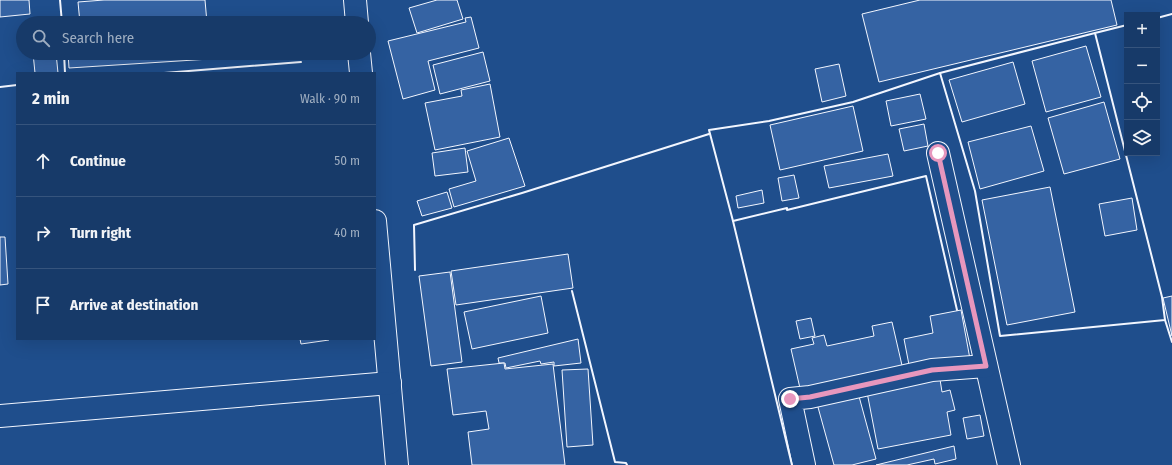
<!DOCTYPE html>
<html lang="en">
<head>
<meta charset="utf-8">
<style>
  body { margin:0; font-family:"Fira Sans Condensed",sans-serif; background:#244571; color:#f1f3f6 }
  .controls { position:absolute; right:12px; top:12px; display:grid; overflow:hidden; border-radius:0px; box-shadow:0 4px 16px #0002 }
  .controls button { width:36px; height:36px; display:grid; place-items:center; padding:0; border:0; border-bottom:1px solid #36547d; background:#173a69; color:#f1f3f6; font:20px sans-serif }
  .stop { position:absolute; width:12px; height:12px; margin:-9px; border:3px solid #e797bd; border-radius:50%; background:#fff }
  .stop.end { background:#e797bd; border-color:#fff; box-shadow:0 1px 4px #0008 }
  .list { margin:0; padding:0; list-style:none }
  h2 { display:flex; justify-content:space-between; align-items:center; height:52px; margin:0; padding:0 16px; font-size:17px }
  h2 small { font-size:13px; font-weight:400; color:#9eadc0 }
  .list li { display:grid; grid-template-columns:26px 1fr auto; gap:12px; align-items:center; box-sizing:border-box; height:72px; padding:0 16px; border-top:1px solid #36547d }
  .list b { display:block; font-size:15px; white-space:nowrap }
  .list em { font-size:13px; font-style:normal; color:#9eadc0 }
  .icon { flex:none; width:22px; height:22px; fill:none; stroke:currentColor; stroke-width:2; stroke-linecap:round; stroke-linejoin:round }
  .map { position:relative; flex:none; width:1172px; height:465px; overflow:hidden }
  .search { position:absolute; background:#173a69; box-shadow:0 4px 16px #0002; left:16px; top:16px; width:360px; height:44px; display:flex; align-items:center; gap:10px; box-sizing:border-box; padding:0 14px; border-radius:22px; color:#9eadc0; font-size:15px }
  .panel { position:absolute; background:#173a69; box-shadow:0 4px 16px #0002; left:16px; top:72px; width:360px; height:268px; border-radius:0px }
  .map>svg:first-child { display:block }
</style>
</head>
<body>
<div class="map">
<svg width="1172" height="465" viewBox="0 0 1172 465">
  <rect width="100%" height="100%" fill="#1f4e8c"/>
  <g fill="#3563a3" stroke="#f2f6ff">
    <path d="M0 0H29L30 14 0 17Z"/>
    <path d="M104 0H205L207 23H80L78 2Z"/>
    <path d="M437 0H457L463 19 417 33 409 8Z"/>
    <path d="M920 0H1111L1117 25 879 82 862 14Z"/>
    <path d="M471 17 479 48 428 61 435 90 403 99 388 41 466 22 465 18Z"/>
    <path d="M1086 46 1101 97 1046 112 1032 61Z"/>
    <path d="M483 52 490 81 440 94 433 65Z"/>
    <path d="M33 53H56L58 73H35Z"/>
    <path d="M68 53H209L210 59 69 68Z"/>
    <path d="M1013 62 1025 104 962 122 949 80Z"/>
    <path d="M839 64 846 96 822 102 815 69Z"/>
    <path d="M490 84 500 137 435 150 425 103 462 96 461 90Z"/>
    <path d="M920 94 926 119 891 126 886 101Z"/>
    <path d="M1104 102 1120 159 1064 174 1048 118Z"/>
    <path d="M853 106 863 151 780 170 770 125Z"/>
    <path d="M924 124 928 146 904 151 899 129Z"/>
    <path d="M1031 126 1044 171 980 189 968 142Z"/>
    <path d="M509 138 525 186 454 207 449 189 476 181 467 151Z"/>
    <path d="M465 148 468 172 435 176 432 153Z"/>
    <path d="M888 154 893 176 829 188 824 166Z"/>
    <path d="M794 175 799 198 782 201 778 178Z"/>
    <path d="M1050 187 1075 312 1007 325 982 200Z"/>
    <path d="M762 190 764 203 738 208 736 196Z"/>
    <path d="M447 192 452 208 422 216 417 201Z"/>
    <path d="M1132 198 1137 230 1105 236 1099 204Z"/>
    <path d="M0 237H5L8 284 0 285Z"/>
    <path d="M568 254 573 288 456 305 451 271Z"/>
    <path d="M450 272 462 362 431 366 419 276Z"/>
    <path d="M541 296 548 333 472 349 464 312Z"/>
    <path d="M1172 296V336L1163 298Z"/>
    <path d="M961 310 970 359 910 370 904 339 933 333 930 316Z"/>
    <path d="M811 318 815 336 800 339 796 321Z"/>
    <path d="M892 322 904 374 802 397 791 349 814 344 812 338 824 335 827 346 874 336 872 326Z"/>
    <path d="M300 339H329V340L301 344Z"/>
    <path d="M578 339 581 363 554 366V362L541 364 540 361 506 368 505 363H499L498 358Z"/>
    <path d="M504 363 505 369 553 364 565 465H472L468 432 489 429 486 411 453 415 447 369Z"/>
    <path d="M588 369 593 445 567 447 562 370Z"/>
    <path d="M939 373 942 392 950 390 955 410 947 412 951 435 878 449 866 387Z"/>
    <path d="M857 389 876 459 852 465H834L816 400Z"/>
    <path d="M980 415 984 436 967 439 963 418Z"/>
    <path d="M954 446 956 459 935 464 934 459 907 465H876Z"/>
  </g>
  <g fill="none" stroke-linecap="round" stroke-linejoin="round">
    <g stroke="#f2f6ff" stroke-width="24">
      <g id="street">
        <path d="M355 0 357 23"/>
        <path d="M359 53 361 73"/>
        <path d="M938 153 1009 465"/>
        <path d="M375 221 397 465"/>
        <path d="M0 416 390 383"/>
        <path d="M804 465 790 399 810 397 932 370 986 366"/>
      </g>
    </g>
    <use href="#street" stroke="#1f4e8c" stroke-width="22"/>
    <g stroke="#f2f6ff" stroke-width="2">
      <path d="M60 0 62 23"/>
      <path d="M1157 18 1172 14"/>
      <path d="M64 53 65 73"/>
      <path d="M164 73 301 62"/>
      <path d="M940 73 975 191 1000 336 1165 320 1162 297 1095 33 1127 25"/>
      <path d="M0 87 17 85"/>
      <path d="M733 221 787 208V210L926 176 957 310"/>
      <path d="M415 270 414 225 522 193 709 134"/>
      <path d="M572 291 615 462 626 463 627 465"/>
      <path d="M1165 320 1172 342"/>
      <path d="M792 465 733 221 709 130 769 121 853 102 940 73 1095 33"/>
    </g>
  </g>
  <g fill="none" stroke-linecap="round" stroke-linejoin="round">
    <path stroke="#e797bd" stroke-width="5" d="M790 399 810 397 932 370 986 366 938 153"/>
  </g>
</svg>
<div class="controls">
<button>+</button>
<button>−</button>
<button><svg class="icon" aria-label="locate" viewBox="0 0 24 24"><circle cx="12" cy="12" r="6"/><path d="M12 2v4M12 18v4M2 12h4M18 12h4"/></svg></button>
<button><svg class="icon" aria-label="layers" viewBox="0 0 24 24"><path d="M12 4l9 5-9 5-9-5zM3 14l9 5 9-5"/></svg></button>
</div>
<div class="stop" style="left:938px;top:153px"></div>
<div class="stop end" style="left:790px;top:399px"></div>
<div class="search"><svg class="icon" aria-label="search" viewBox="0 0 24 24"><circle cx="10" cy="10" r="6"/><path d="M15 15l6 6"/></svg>Search here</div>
<section class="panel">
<h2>2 min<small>Walk · 90 m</small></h2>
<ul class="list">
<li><svg class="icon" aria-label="ahead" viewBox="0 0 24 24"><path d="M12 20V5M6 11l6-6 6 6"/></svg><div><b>Continue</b></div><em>50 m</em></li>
<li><svg class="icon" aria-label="right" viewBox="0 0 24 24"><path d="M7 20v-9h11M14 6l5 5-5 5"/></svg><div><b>Turn right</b></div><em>40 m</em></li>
<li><svg class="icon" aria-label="arrive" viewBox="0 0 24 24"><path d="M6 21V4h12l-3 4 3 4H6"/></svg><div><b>Arrive at destination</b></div></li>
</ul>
</section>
</div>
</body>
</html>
